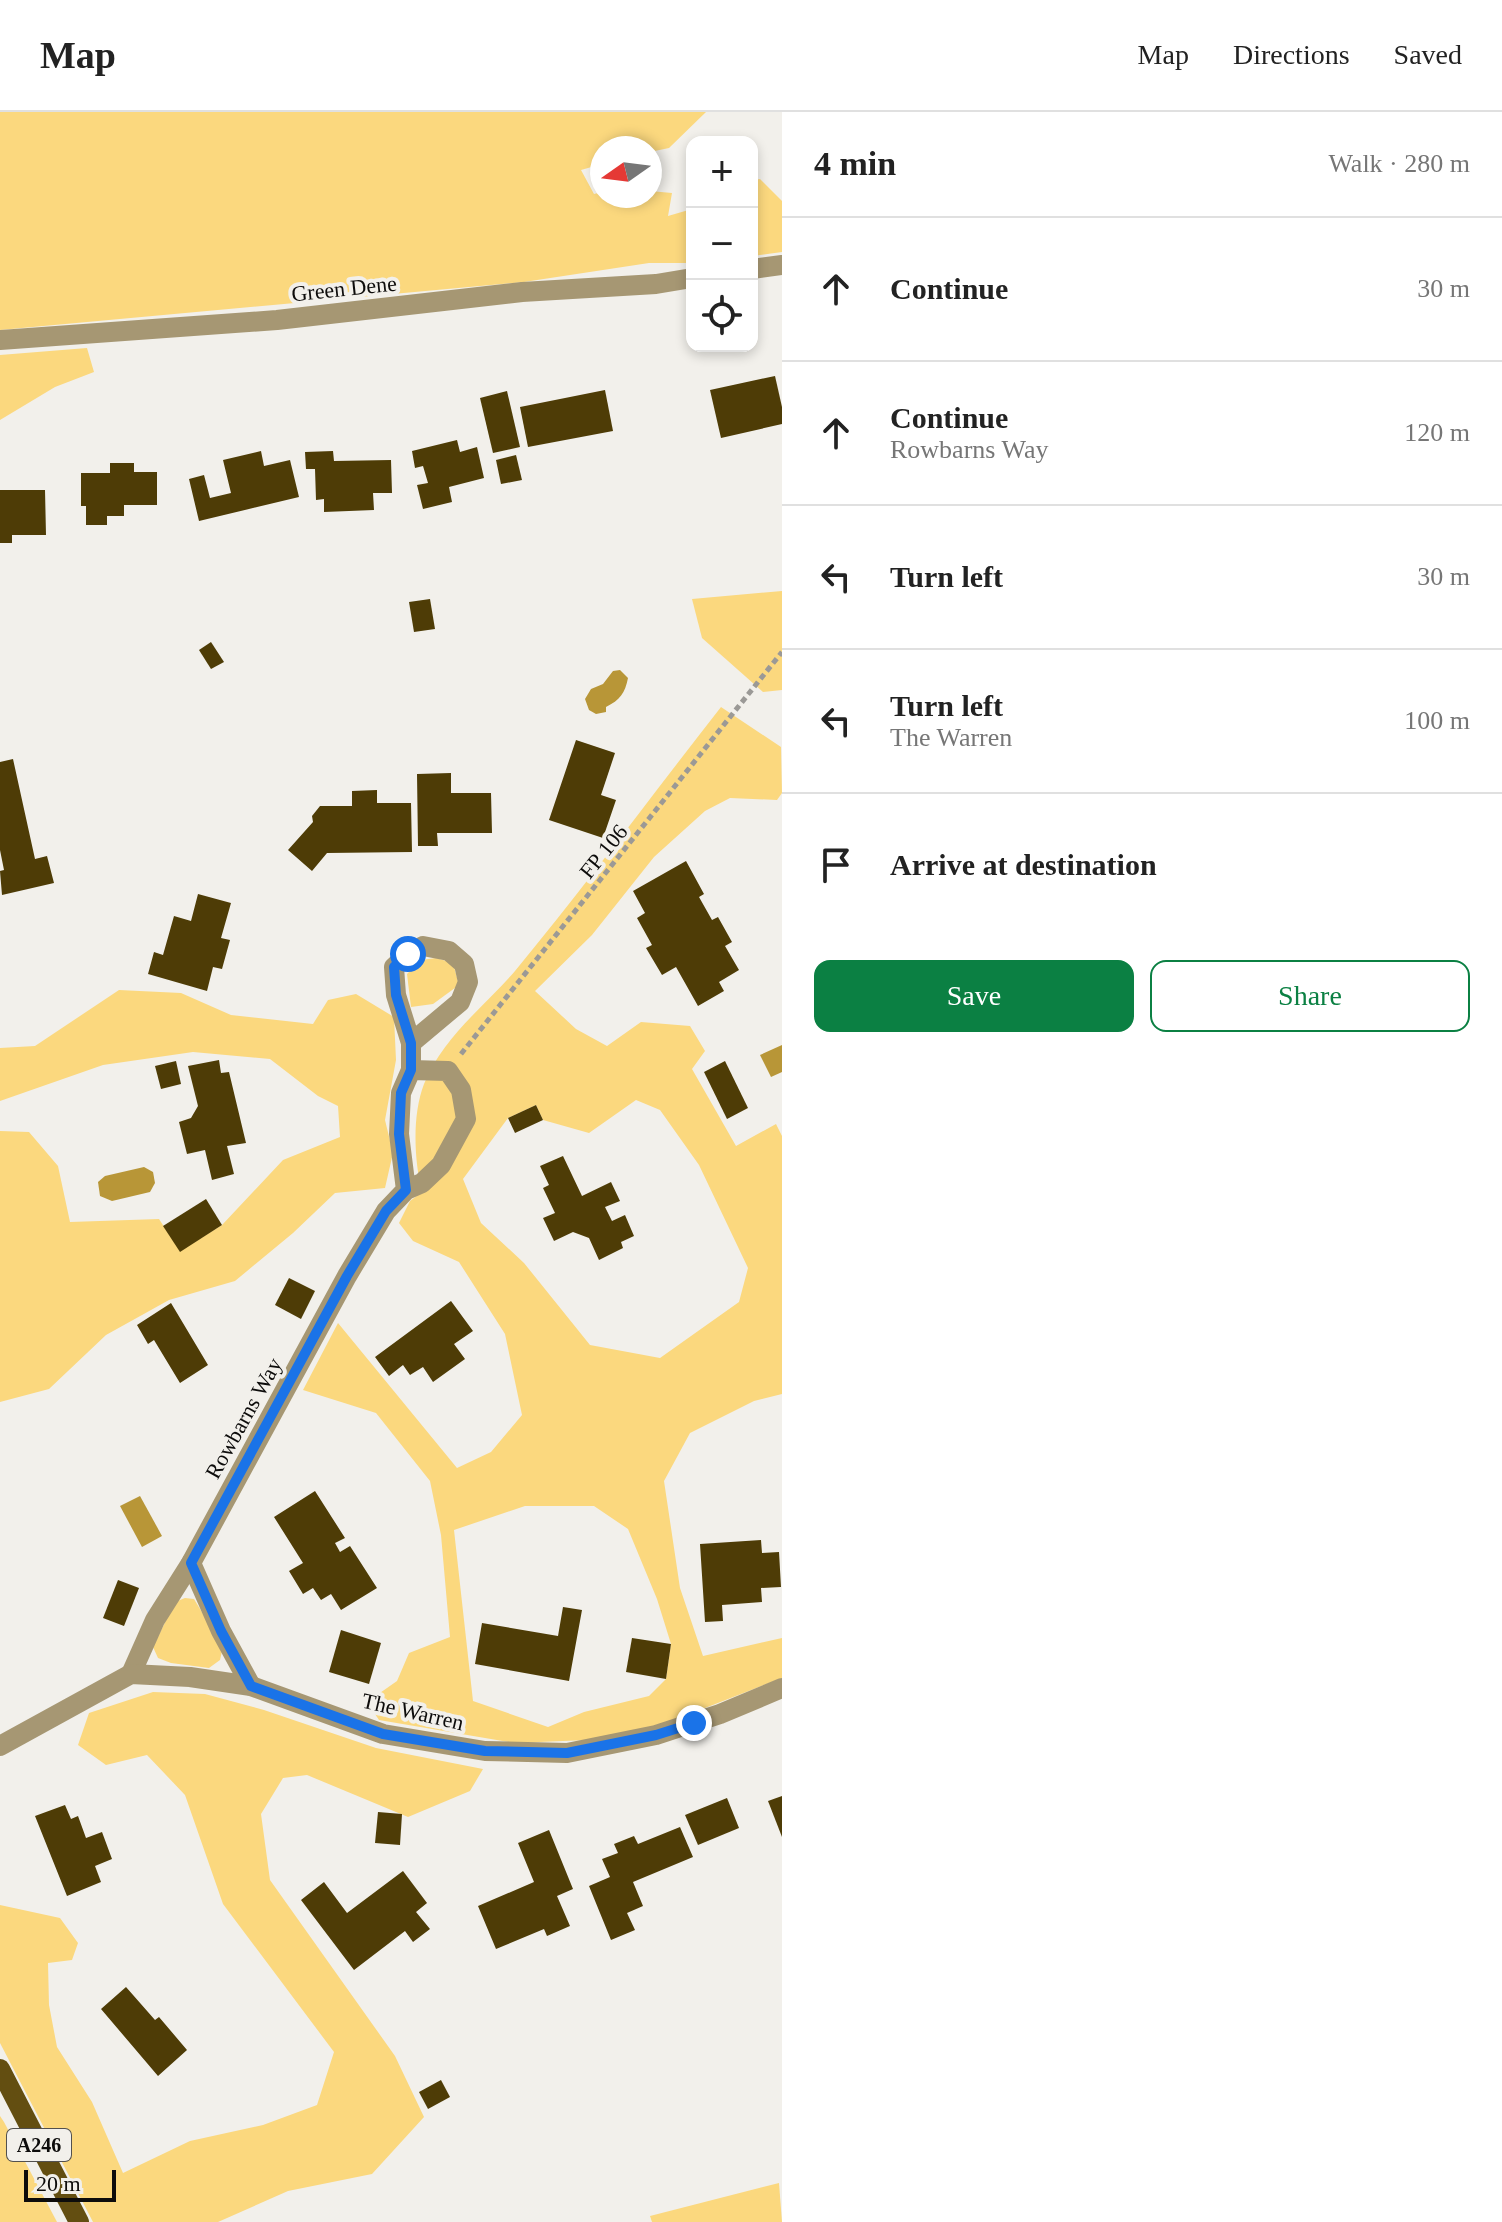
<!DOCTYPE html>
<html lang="en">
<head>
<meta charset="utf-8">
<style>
  body { margin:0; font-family:"Times New Roman",serif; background:#f6f6f6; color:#222 }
  .controls { position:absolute; right:24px; top:24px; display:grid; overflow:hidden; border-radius:16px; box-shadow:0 4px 12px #0003 }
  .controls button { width:72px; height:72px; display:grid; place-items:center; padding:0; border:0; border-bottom:2px solid #e0e0e0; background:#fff; color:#222; font:40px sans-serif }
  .compass { position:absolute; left:590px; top:24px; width:72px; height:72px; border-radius:50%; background:#fff; box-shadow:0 4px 12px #0003; rotate:256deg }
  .scale { position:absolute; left:24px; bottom:20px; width:92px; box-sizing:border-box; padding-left:8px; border:4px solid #0d0c0b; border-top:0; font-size:22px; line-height:28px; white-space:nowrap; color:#0d0c0b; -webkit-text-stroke:6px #f2f0eb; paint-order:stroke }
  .stop { position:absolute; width:24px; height:24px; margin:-18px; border:6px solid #1a73e8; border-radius:50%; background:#fff }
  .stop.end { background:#1a73e8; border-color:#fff; box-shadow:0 2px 8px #0008 }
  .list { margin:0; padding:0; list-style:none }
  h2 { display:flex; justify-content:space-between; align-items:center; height:104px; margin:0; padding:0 32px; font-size:34px }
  h2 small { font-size:26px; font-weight:400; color:#767676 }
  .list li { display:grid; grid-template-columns:52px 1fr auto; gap:24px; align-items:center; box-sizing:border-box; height:144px; padding:0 32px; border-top:2px solid #e0e0e0 }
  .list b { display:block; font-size:30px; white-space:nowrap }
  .list p { margin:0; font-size:26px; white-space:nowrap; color:#767676 }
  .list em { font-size:26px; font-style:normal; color:#767676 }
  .actions { display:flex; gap:16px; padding:24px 32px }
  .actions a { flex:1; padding:18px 0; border:2px solid #0b8043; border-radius:16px; text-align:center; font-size:28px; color:#0b8043 }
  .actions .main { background:#0b8043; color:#fff }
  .icon { flex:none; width:44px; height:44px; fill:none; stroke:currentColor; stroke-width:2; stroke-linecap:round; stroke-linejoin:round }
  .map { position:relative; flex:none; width:782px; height:2110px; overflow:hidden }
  header { display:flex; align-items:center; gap:48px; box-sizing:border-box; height:112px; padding:0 40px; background:#fff; border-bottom:2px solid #e0e0e0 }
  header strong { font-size:38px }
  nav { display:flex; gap:44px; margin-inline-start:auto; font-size:28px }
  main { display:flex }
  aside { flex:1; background:#fff }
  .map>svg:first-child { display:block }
</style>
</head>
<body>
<header>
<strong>Map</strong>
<nav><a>Map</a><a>Directions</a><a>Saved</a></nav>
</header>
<main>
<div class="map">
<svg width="782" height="2110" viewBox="0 0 782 2110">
  <rect width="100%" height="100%" fill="#f2f0eb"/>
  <g fill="#fbd87e" fill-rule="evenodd">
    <path d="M0 0H706L669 36 650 40V36H602V52L581 58 594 82 602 80V84H650V79L672 81 668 104 692 97V151H649L524 170 0 218Z"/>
    <path d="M760 67 782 89V140L752 144V68Z"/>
    <path d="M87 236 94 260 55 275 0 308V243Z"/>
    <path d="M782 479V578L763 580 702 526 692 487Z"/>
    <path d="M721 595 781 635 782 681 777 688 730 686 705 699 654 745 592 823 535 879 576 917 607 934 641 910 690 914 705 939 692 957 736 1034 776 1012 782 1024V1282L754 1289 690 1321 664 1369 680 1476 703 1544 782 1526V1566L682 1605 611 1627 515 1631 379 1608 367 1590 397 1569 409 1541 450 1525 441 1423 430 1369 376 1301 303 1278 338 1211 457 1356 491 1340 522 1303 505 1222 459 1150 413 1129 399 1111 410 1089 422 1080C414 1048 412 1003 424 972 443 925 483 896 515 859 586 773 652 683 721 595ZM636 988 660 998 699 1053 748 1156 739 1190 660 1246 590 1233 524 1151 481 1111 463 1067 508 1006 536 993 543 1008 589 1021ZM525 1394H594L628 1417 657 1487 671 1532 666 1567 649 1584 584 1600 548 1615 473 1589 454 1418Z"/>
    <path d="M436 846 453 851 459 873 433 892 411 895 407 862 421 848Z"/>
    <path d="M119 878 181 881 231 903 313 912 328 888 356 882 394 905 396 948 385 1008 393 1041 385 1076 335 1081 293 1121 235 1169 169 1188 106 1223 49 1277 0 1290V1019L29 1020 58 1054 70 1110 159 1107 180 1139 222 1113 283 1048 340 1025 338 994 318 984 270 947 193 940 103 953 0 989V936L35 934Z"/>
    <path d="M185 1486 194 1487 223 1535 220 1548 209 1556 171 1551 158 1546 153 1535 175 1490Z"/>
    <path d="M153 1580 205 1582 264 1598 376 1636 483 1657 470 1679 408 1705 307 1663 283 1666 261 1702 270 1768 395 1944 424 2005 372 2062 288 2079 218 2110H93L0 1931V1793L60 1806 78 1831 72 1848 48 1851 49 1893 57 1935 92 1990 123 2061 190 2029 263 2013 317 1993 334 1940 223 1792 185 1683 147 1643 106 1653 78 1633 89 1601Z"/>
    <path d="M0 2004 4 2010 57 2110H0Z"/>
    <path d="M779 2071 782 2110H652L650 2104Z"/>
  </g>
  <g fill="#b89637">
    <path d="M620 558 628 566C625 581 620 588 606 595V600L596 602 589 598 585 587 591 577 603 572 613 559Z"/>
    <path d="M782 933V960L771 965 760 943Z"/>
    <path d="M144 1055 153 1060 155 1071 150 1080 112 1089 100 1084 98 1070 105 1064Z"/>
    <path d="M140 1384 162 1424 142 1435 120 1394Z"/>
  </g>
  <g fill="#4e3c06">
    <path d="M775 264 782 295V312L721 326 710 278Z"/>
    <path d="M605 278 613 319 528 335 520 295Z"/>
    <path d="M507 279 520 335 493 341 480 286Z"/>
    <path d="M457 328 460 340 477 335 484 366 449 375 452 390 423 397 417 373 428 371 423 354 415 356 412 339Z"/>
    <path d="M261 339 264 354 290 348 299 385 199 409 189 367 204 363 210 386 231 381 223 348Z"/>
    <path d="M333 339 334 349 391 348 392 381H373L374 398 324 400V387L316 388 315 357H306L305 340Z"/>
    <path d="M516 343 522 368 501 372 496 348Z"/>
    <path d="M110 351H134V360H157V393H124V404H107V413H86V394H81V361H110Z"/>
    <path d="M0 378H45L46 423H12V431H0Z"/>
    <path d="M430 487 435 517 414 520 409 490Z"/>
    <path d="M211 530 224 550 211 557 199 538Z"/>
    <path d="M576 628 615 641 601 683 616 688 603 726 549 708Z"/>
    <path d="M13 647 35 747 47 744 54 771 2 783 0 759 4 758 0 738V650Z"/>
    <path d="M451 661V681H491L492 721H437L438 734H418L417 662Z"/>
    <path d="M377 678V691H411L412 740 327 741 312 759 288 738 313 710 312 704 320 694H352V679Z"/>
    <path d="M686 749 704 782 699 785 712 808 718 805 732 830 725 834 739 858 719 870 724 879 698 894 676 855 662 863 646 836 652 833 637 806 645 801 633 779Z"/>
    <path d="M198 782 231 791 221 826 230 828 222 857 213 855 207 879 148 862 154 840 163 843 174 804 191 809Z"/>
    <path d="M219 948 221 961 229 960 246 1031 227 1034 234 1062 212 1068 205 1038 187 1042 179 1010 191 1006 198 994 188 954Z"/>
    <path d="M176 949 181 972 161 977 155 954Z"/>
    <path d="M725 949 748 996 727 1007 704 960Z"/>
    <path d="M536 993 543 1008 515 1021 508 1006Z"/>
    <path d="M563 1044 582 1084 611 1070 620 1089 605 1095 612 1109 625 1103 634 1124 621 1130 623 1136 599 1148 589 1126 573 1120 554 1129 543 1106 555 1101 543 1076 549 1073 540 1054Z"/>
    <path d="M206 1087 222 1113 180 1140 163 1114Z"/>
    <path d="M289 1166 315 1179 301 1207 275 1193Z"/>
    <path d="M451 1189 473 1219 454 1232 465 1247 433 1270 423 1255 410 1263 403 1253 389 1264 375 1245Z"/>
    <path d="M171 1191 208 1253 180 1271 154 1228 148 1232 137 1213Z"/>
    <path d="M315 1379 345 1426 335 1431 340 1440 350 1434 377 1476 341 1498 331 1482 321 1488 313 1476 303 1482 289 1459 303 1451 274 1405Z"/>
    <path d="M761 1428 762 1441 779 1440 781 1475 761 1476 762 1490 722 1493 723 1509 705 1510 700 1432Z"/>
    <path d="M118 1468 139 1476 124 1514 103 1506Z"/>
    <path d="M563 1495 582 1498 569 1569 475 1552 482 1511 558 1524Z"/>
    <path d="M341 1518 381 1531 369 1572 329 1560Z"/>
    <path d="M632 1526 671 1532 666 1567 626 1560Z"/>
    <path d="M782 1684V1725L768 1689Z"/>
    <path d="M727 1686 739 1716 698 1733 685 1703Z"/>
    <path d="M65 1693 71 1707 78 1704 86 1726 102 1720 112 1747 95 1754 101 1770 67 1784 35 1704Z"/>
    <path d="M378 1700 402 1702 400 1733 375 1731Z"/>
    <path d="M680 1715 693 1745 633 1770 643 1794 627 1801 635 1818 611 1828 589 1774 610 1765 602 1747 618 1741 614 1732 634 1724 638 1732Z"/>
    <path d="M549 1718 573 1777 557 1784 570 1814 547 1824 544 1817 496 1837 478 1794 534 1770 518 1731Z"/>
    <path d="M403 1759 427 1791 416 1800 430 1817 413 1830 405 1819 354 1858 301 1788 324 1770 347 1801Z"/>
    <path d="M126 1875 155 1908 159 1905 187 1938 158 1964 101 1897Z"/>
    <path d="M441 1968 450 1985 428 1997 419 1980Z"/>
  </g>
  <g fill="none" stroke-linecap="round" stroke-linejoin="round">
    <path stroke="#9b9996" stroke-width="5" stroke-dasharray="6 4" stroke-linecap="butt" d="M461 942 782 540"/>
    <g stroke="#a69773" stroke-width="20">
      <path d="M752 157 782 153"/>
      <path d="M0 228 277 208 522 180 656 172 692 166"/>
      <path d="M411 958V931L396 883 394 855 408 842 423 834 449 839 464 852 468 870 460 890 411 931"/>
      <path d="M191 1451 221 1519 251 1574"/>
      <path d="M131 1562 155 1508 191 1451 347 1164 386 1099 406 1078 399 1022 401 981 411 958 448 959 461 978 466 1007 441 1053 422 1071 406 1078"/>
      <path d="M0 1634 131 1562 190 1565 251 1574 383 1622 485 1639 567 1641 656 1623 720 1602 782 1576"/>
    </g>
    <path stroke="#634e11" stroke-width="20" d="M0 1957 79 2110"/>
  </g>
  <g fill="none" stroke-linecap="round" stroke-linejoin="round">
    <path stroke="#1a73e8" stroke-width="10" d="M408 842 394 855 396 883 411 931V958L401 981 400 1003 399 1022 406 1078 386 1099 347 1164 191 1451 221 1519 251 1574 383 1622 485 1639 567 1641 656 1623 694 1611"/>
  </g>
  <g text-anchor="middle" stroke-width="8" stroke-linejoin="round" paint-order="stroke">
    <rect fill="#f2f0eb" stroke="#52504e" stroke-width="2" x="7" y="2017" width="64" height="32" rx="6"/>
    <g font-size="20" font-weight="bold" fill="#0d0c0b">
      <text x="39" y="2040">A246</text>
    </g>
    <g font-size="22" fill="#0d0c0b" stroke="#f2f0eb">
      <text transform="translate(344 176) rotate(-6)" y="8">Green Dene</text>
      <text transform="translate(603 739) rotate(-51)" y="8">FP 106</text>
      <text transform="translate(243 1306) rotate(-61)" y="8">Rowbarns Way</text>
      <text transform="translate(413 1599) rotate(13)" y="8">The Warren</text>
    </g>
  </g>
</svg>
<div class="controls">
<button>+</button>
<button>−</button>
<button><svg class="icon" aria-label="locate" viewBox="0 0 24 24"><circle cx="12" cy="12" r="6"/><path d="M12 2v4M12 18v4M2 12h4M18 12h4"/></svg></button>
</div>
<svg class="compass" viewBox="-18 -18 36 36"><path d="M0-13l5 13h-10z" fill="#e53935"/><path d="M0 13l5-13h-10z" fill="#767676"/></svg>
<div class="scale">20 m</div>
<div class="stop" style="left:408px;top:842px"></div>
<div class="stop end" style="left:694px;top:1611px"></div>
</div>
<aside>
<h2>4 min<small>Walk · 280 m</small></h2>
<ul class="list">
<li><svg class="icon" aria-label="ahead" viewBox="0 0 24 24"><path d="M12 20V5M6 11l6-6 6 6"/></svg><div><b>Continue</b></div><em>30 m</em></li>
<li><svg class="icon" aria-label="ahead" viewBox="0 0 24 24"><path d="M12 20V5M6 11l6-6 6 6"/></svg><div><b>Continue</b><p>Rowbarns Way</p></div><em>120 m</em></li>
<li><svg class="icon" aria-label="left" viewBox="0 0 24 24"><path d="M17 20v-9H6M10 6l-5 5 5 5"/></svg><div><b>Turn left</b></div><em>30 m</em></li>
<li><svg class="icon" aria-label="left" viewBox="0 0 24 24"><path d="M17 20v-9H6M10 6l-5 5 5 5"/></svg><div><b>Turn left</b><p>The Warren</p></div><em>100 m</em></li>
<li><svg class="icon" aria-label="arrive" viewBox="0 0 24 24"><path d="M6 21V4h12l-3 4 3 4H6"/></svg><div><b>Arrive at destination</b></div></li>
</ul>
<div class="actions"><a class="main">Save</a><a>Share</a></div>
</aside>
</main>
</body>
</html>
